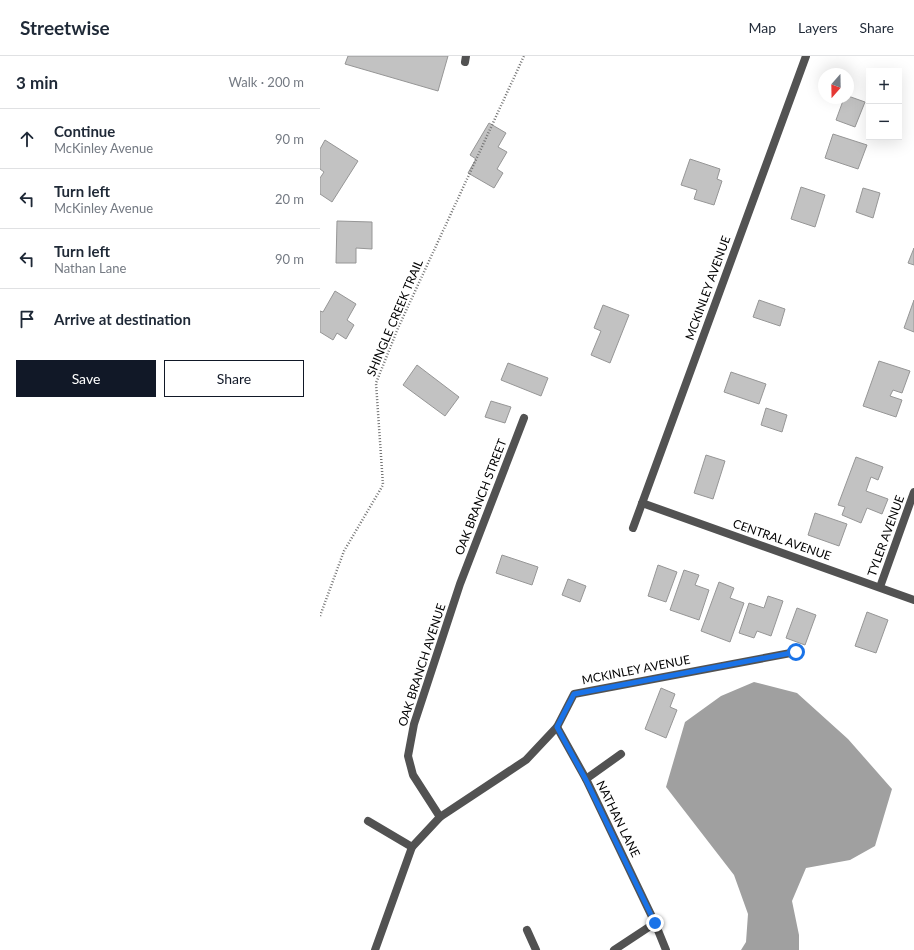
<!DOCTYPE html>
<html lang="en">
<head>
<meta charset="utf-8">
<style>
  body { margin:0; font-family:Lato,sans-serif; background:#f6f6f7; color:#1f2937 }
  .controls { position:absolute; right:12px; top:12px; display:grid; overflow:hidden; border-radius:0px; box-shadow:0 4px 16px #0002 }
  .controls button { width:36px; height:36px; display:grid; place-items:center; padding:0; border:0; border-bottom:1px solid #e0e1e3; background:#fff; color:#1f2937; font:20px sans-serif }
  .compass { position:absolute; left:498px; top:12px; width:36px; height:36px; border-radius:50%; background:#fff; box-shadow:0 4px 16px #0002; rotate:200deg }
  .stop { position:absolute; width:12px; height:12px; margin:-9px; border:3px solid #1a73e8; border-radius:50%; background:#fff }
  .stop.end { background:#1a73e8; border-color:#fff; box-shadow:0 1px 4px #0008 }
  .list { margin:0; padding:0; list-style:none }
  h2 { display:flex; justify-content:space-between; align-items:center; height:52px; margin:0; padding:0 16px; font-size:17px }
  h2 small { font-size:13px; font-weight:400; color:#747a83 }
  .list li { display:grid; grid-template-columns:26px 1fr auto; gap:12px; align-items:center; box-sizing:border-box; height:60px; padding:0 16px; border-top:1px solid #e0e1e3 }
  .list b { display:block; font-size:15px; white-space:nowrap }
  .list p { margin:0; font-size:13px; white-space:nowrap; color:#747a83 }
  .list em { font-size:13px; font-style:normal; color:#747a83 }
  .actions { display:flex; gap:8px; padding:12px 16px }
  .actions a { flex:1; padding:9px 0; border:1px solid #111827; border-radius:0px; text-align:center; font-size:14px; color:#111827 }
  .actions .main { background:#111827; color:#fff }
  .icon { flex:none; width:22px; height:22px; fill:none; stroke:currentColor; stroke-width:2; stroke-linecap:round; stroke-linejoin:round }
  .map { position:relative; flex:none; width:594px; height:894px; overflow:hidden }
  header { display:flex; align-items:center; gap:24px; box-sizing:border-box; height:56px; padding:0 20px; background:#fff; border-bottom:1px solid #e0e1e3 }
  header strong { font-size:19px }
  nav { display:flex; gap:22px; margin-inline-start:auto; font-size:14px }
  main { display:flex }
  aside { flex:1; background:#fff }
  .map>svg:first-child { display:block }
</style>
</head>
<body>
<header>
<strong>Streetwise</strong>
<nav><a>Map</a><a>Layers</a><a>Share</a></nav>
</header>
<main>
<aside>
<h2>3 min<small>Walk · 200 m</small></h2>
<ul class="list">
<li><svg class="icon" aria-label="ahead" viewBox="0 0 24 24"><path d="M12 20V5M6 11l6-6 6 6"/></svg><div><b>Continue</b><p>McKinley Avenue</p></div><em>90 m</em></li>
<li><svg class="icon" aria-label="left" viewBox="0 0 24 24"><path d="M17 20v-9H6M10 6l-5 5 5 5"/></svg><div><b>Turn left</b><p>McKinley Avenue</p></div><em>20 m</em></li>
<li><svg class="icon" aria-label="left" viewBox="0 0 24 24"><path d="M17 20v-9H6M10 6l-5 5 5 5"/></svg><div><b>Turn left</b><p>Nathan Lane</p></div><em>90 m</em></li>
<li><svg class="icon" aria-label="arrive" viewBox="0 0 24 24"><path d="M6 21V4h12l-3 4 3 4H6"/></svg><div><b>Arrive at destination</b></div></li>
</ul>
<div class="actions"><a class="main">Save</a><a>Share</a></div>
</aside>
<div class="map">
<svg width="594" height="894" viewBox="0 0 594 894">
  <rect width="100%" height="100%" fill="#fff"/>
  <path fill="#a0a0a0" d="M434 626 477 637 528 683 572 733 555 790 530 804 486 812 472 845 479 879V894H421L426 886 428 858 414 819 346 731 365 666 401 640Z"/>
  <g fill="#c2c2c2" stroke="#969696">
    <path d="M28 0H128L118 35 25 8Z"/>
    <path d="M528 40 545 46 535 71 516 64 524 42H528Z"/>
    <path d="M169 67 186 77 178 91 187 96 177 113 183 117 174 132 148 117 156 103 150 99Z"/>
    <path d="M513 78 547 89 538 113 505 102Z"/>
    <path d="M5 84 38 105 12 146 0 138V122L4 116 0 113V93Z"/>
    <path d="M370 103 400 113 397 123 402 125 394 149 374 143 377 134 361 129Z"/>
    <path d="M481 131 505 139 495 171 471 163Z"/>
    <path d="M543 132 560 137 553 162 536 156Z"/>
    <path d="M17 165 52 166V193L36 192V207H16Z"/>
    <path d="M594 192V209L588 207Z"/>
    <path d="M15 235 36 248 27 264 34 269 26 283 17 277 13 284 0 276V255L3 256Z"/>
    <path d="M439 244 465 253 460 270 433 261Z"/>
    <path d="M594 244V276L584 272Z"/>
    <path d="M283 249 309 259 290 307 271 299 281 275 274 272Z"/>
    <path d="M559 305 590 315 582 337 573 334 570 340 582 344 576 361 543 350Z"/>
    <path d="M188 307 228 322 221 340 181 324Z"/>
    <path d="M97 309 139 341 125 360 83 329Z"/>
    <path d="M411 316 446 328 439 348 404 336Z"/>
    <path d="M171 345 191 351 185 367 165 361Z"/>
    <path d="M446 352 467 359 462 376 441 369Z"/>
    <path d="M386 399 405 405 393 443 374 437Z"/>
    <path d="M536 401 563 411 558 424 551 421 546 435 568 443 562 458 547 452 541 467 522 459 525 451 518 449Z"/>
    <path d="M495 457 527 468 519 490 488 479Z"/>
    <path d="M182 499 218 511 212 529 176 517Z"/>
    <path d="M338 509 357 516 346 546 328 540Z"/>
    <path d="M364 514 379 519 375 529 389 534 379 564 350 554Z"/>
    <path d="M248 523 266 530 260 546 242 539Z"/>
    <path d="M399 526 414 532 410 542 424 547 410 586 381 575Z"/>
    <path d="M448 540 463 545 451 580 437 575 434 582 419 577 429 547 444 552Z"/>
    <path d="M477 552 496 559 485 589 466 582Z"/>
    <path d="M547 556 568 564 556 597 535 590Z"/>
    <path d="M341 632 355 638 350 651 357 654 346 682 325 673Z"/>
  </g>
  <g fill="none" stroke-linecap="round" stroke-linejoin="round">
    <path stroke="#747474" stroke-width="2.5" stroke-dasharray="1 2" stroke-linecap="butt" d="M0 560 24 495 63 429 56 327 78 272 204 0"/>
    <g stroke="#525252" stroke-width="8">
      <path d="M145 6 146 0"/>
      <path d="M237 671 266 723 335 867 346 894"/>
      <path d="M266 723 301 698"/>
      <path d="M120 761 93 719 88 700 94 668 140 528 204 362"/>
      <path d="M48 765 92 791"/>
      <path d="M207 874 216 894"/>
      <path d="M55 894 92 791 120 761 206 704 237 671 254 638 476 596"/>
      <path d="M294 894 335 867"/>
    </g>
    <g stroke="#525252" stroke-width="8">
      <path d="M322 447 594 544"/>
      <path d="M313 472 486 0"/>
      <path d="M560 531 594 436"/>
    </g>
  </g>
  <g fill="none" stroke-linecap="round" stroke-linejoin="round">
    <path stroke="#1a73e8" stroke-width="5" d="M335 867 266 724 237 671 254 638 476 596"/>
  </g>
  <g text-anchor="middle" stroke-width="3.5" stroke-linejoin="round" paint-order="stroke">
    <g font-size="12" fill="#000" stroke="#fff">
      <text transform="translate(388 232) rotate(-70)" y="4">MCKINLEY AVENUE</text>
      <text transform="translate(75 262) rotate(-67)" y="4">SHINGLE CREEK TRAIL</text>
      <text transform="translate(161 441) rotate(-69)" y="4">OAK BRANCH STREET</text>
      <text transform="translate(566 480) rotate(-70)" y="4">TYLER AVENUE</text>
      <text transform="translate(462 484) rotate(19)" y="4">CENTRAL AVENUE</text>
      <text transform="translate(102 609) rotate(-72)" y="4">OAK BRANCH AVENUE</text>
      <text transform="translate(316 614) rotate(-11)" y="4">MCKINLEY AVENUE</text>
      <text transform="translate(298 763) rotate(64)" y="4">NATHAN LANE</text>
    </g>
  </g>
</svg>
<div class="controls">
<button>+</button>
<button>−</button>
</div>
<svg class="compass" viewBox="-18 -18 36 36"><path d="M0-13l5 13h-10z" fill="#e53935"/><path d="M0 13l5-13h-10z" fill="#747a83"/></svg>
<div class="stop" style="left:476px;top:596px"></div>
<div class="stop end" style="left:335px;top:867px"></div>
</div>
</main>
</body>
</html>
